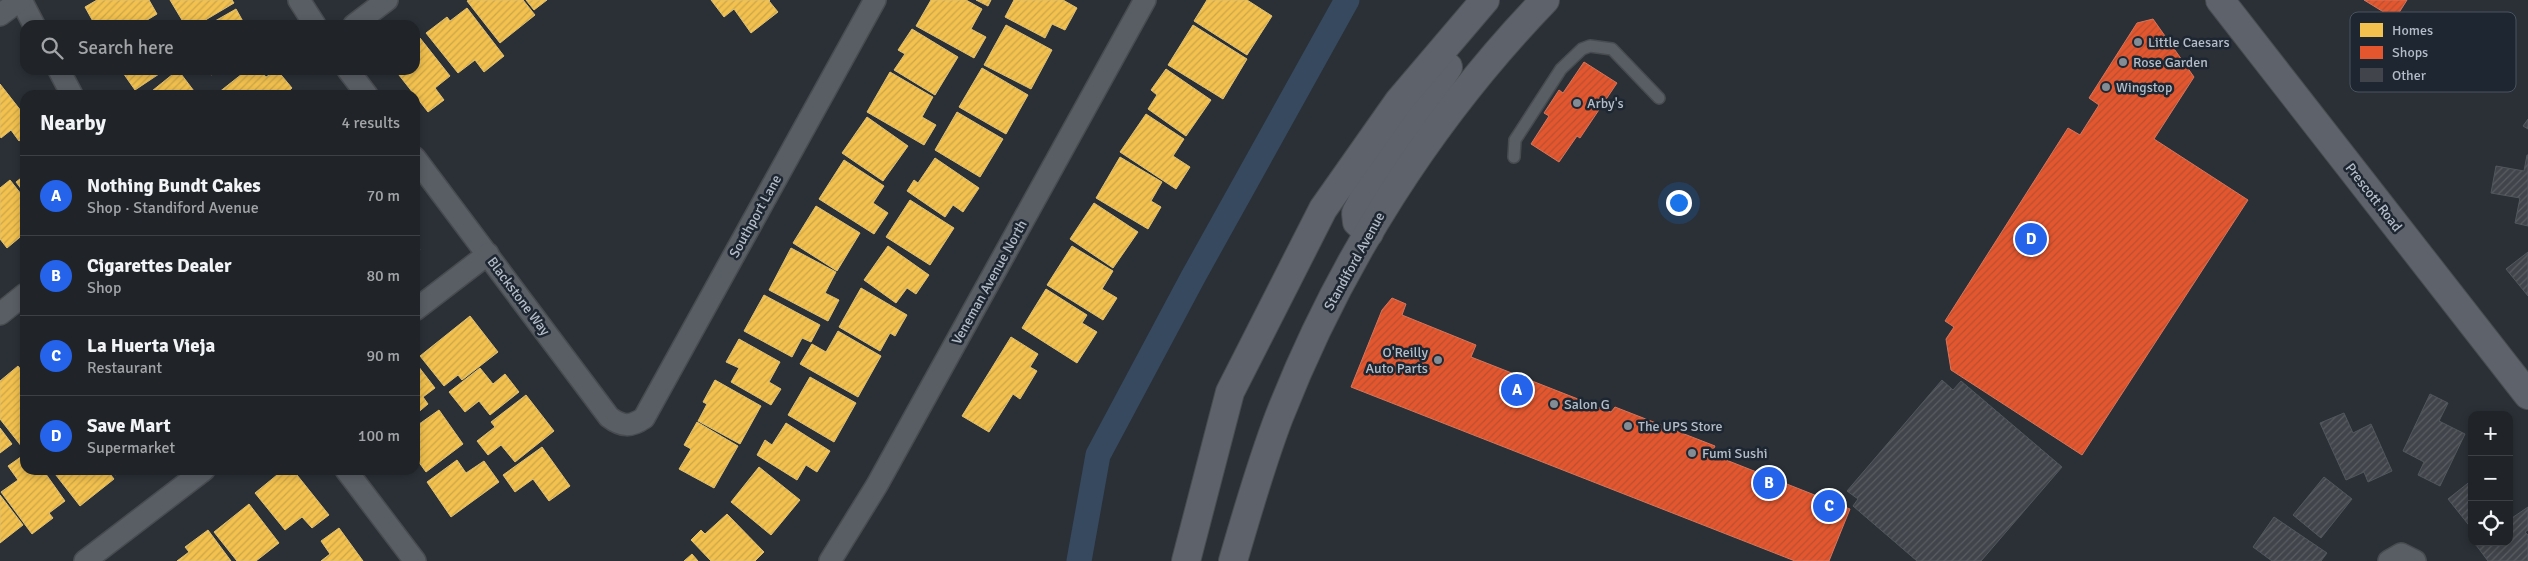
<!DOCTYPE html>
<html lang="en">
<head>
<meta charset="utf-8">
<style>
  body { margin:0; font-family:Signika,sans-serif; background:#2d3034; color:#f1f3f6 }
  .controls { position:absolute; right:15px; bottom:15px; display:grid; overflow:hidden; border-radius:10px; box-shadow:0 2px 8px #0003 }
  .controls button { width:45px; height:45px; display:grid; place-items:center; padding:0; border:0; border-bottom:1px solid #3d4145; background:#202428; color:#f1f3f6; font:25px sans-serif }
  .you { position:absolute; left:1678px; top:202px; width:18px; height:18px; margin:-12px; border:4px solid #fff; border-radius:50%; background:#1a73e8; box-shadow:0 0 0 8px #1a73e833 }
  .badge { display:grid; place-items:center; width:32px; height:32px; border-radius:50%; background:#2563eb; color:#fff; font-size:16px; font-weight:700 }
  .pin { position:absolute; translate:-50% -50%; border:2px solid #fff; box-shadow:0 1px 5px #0006 }
  .list { margin:0; padding:0; list-style:none }
  h2 { display:flex; justify-content:space-between; align-items:center; height:65px; margin:0; padding:0 20px; font-size:21px }
  h2 small { font-size:16px; font-weight:400; color:#a2a4a8 }
  .list li { display:grid; grid-template-columns:32px 1fr auto; gap:15px; align-items:center; box-sizing:border-box; height:80px; padding:0 20px; border-top:1px solid #3d4145 }
  .list b { display:block; font-size:19px; white-space:nowrap }
  .list p { margin:0; font-size:16px; white-space:nowrap; color:#a2a4a8 }
  .list em { font-size:16px; font-style:normal; color:#a2a4a8 }
  .icon { flex:none; width:28px; height:28px; fill:none; stroke:currentColor; stroke-width:2; stroke-linecap:round; stroke-linejoin:round }
  .map { position:relative; flex:none; width:2528px; height:561px; overflow:hidden }
  .search { position:absolute; background:#202428; box-shadow:0 2px 8px #0003; left:20px; top:20px; width:400px; height:55px; display:flex; align-items:center; gap:12px; box-sizing:border-box; padding:0 18px; border-radius:15px; color:#a2a4a8; font-size:19px }
  .panel { position:absolute; background:#202428; box-shadow:0 2px 8px #0003; left:20px; top:90px; width:400px; height:385px; border-radius:15px }
  .map>svg:first-child { display:block }
</style>
</head>
<body>
<div class="map">
<svg width="2528" height="561" viewBox="0 0 2528 561">
  <defs>
    <pattern id="homes-hatch" width="6" height="6" patternUnits="userSpaceOnUse" patternTransform="scale(1.25)"><rect width="6" height="6" fill="#f2c14e"/><path d="M-1 1l2-2M0 6l6-6M5 7l2-2" fill="none" stroke="#cca64a"/></pattern>
    <pattern id="shops-hatch" width="6" height="6" patternUnits="userSpaceOnUse" patternTransform="scale(1.25)"><rect width="6" height="6" fill="#e4572e"/><path d="M-1 1l2-2M0 6l6-6M5 7l2-2" fill="none" stroke="#b84f32"/></pattern>
    <pattern id="building-hatch" width="6" height="6" patternUnits="userSpaceOnUse" patternTransform="scale(1.25)"><rect width="6" height="6" fill="#41454b"/><path d="M-1 1l2-2M0 6l6-6M5 7l2-2" fill="none" stroke="#5a5e63"/></pattern>
  </defs>
  <rect width="100%" height="100%" fill="#2a3036"/>
  <g fill="url(#homes-hatch)" stroke="#dfc073">
    <path d="M97 0H149L157 14 139 25H95L85 7Z"/>
    <path d="M170 0H232L234 3 197 25H185Z"/>
    <path d="M469 0H523L535 15 500 43 467 1Z"/>
    <path d="M526 0H547L534 10Z"/>
    <path d="M711 0H770L769 1 778 12 751 33 734 9 724 17Z"/>
    <path d="M931 0H966L982 9 971 29 986 37 974 58 916 26Z"/>
    <path d="M976 0H991L988 6Z"/>
    <path d="M1014 0H1063L1077 8 1065 30 1052 24 1045 38 1005 17Z"/>
    <path d="M1207 0H1247L1272 16 1247 55 1194 21Z"/>
    <path d="M467 8 504 56 484 72 475 60 458 73 426 33 447 17 450 21Z"/>
    <path d="M236 9 245 25H208Z"/>
    <path d="M1006 25 1052 50 1031 89 984 65Z"/>
    <path d="M1193 25 1247 59 1223 99 1168 65Z"/>
    <path d="M912 29 958 57 935 95 894 70 905 54 898 50Z"/>
    <path d="M420 38 450 76 435 88 444 100 428 112 395 70H415V42Z"/>
    <path d="M982 68 1028 95 1006 134 959 107Z"/>
    <path d="M1166 69 1211 100 1186 136 1148 109 1157 95 1151 90Z"/>
    <path d="M121 70H165L135 90Z"/>
    <path d="M178 70 197 95H147Z"/>
    <path d="M208 70H219L211 75Z"/>
    <path d="M247 70H260L266 77 277 70 292 88 284 95H219L218 93Z"/>
    <path d="M890 72 933 97 922 117 936 125 924 145 867 112Z"/>
    <path d="M0 84 25 116V136L19 141 11 130 1 138 0 136Z"/>
    <path d="M957 112 1003 139 980 177 935 150Z"/>
    <path d="M1146 114 1184 139 1173 156 1190 167 1176 189 1120 152Z"/>
    <path d="M867 117 908 146 883 181 842 153Z"/>
    <path d="M1120 157 1162 182 1151 201 1161 207 1148 229 1096 198Z"/>
    <path d="M935 158 979 188 963 212 953 205 945 217 907 191 914 180 918 183Z"/>
    <path d="M844 160 884 186 873 203 888 213 874 234 819 199Z"/>
    <path d="M25 175V194L16 182Z"/>
    <path d="M10 180 25 199V233L7 248 0 239V188Z"/>
    <path d="M910 200 954 228 930 265 886 237Z"/>
    <path d="M1094 203 1138 232 1113 268 1070 239Z"/>
    <path d="M816 206 860 233 837 271 793 243Z"/>
    <path d="M415 244 420 250 415 254Z"/>
    <path d="M888 246 929 275 916 294 907 288 896 303 864 280Z"/>
    <path d="M1072 246 1113 271 1102 289 1117 298 1103 320 1047 285Z"/>
    <path d="M791 248 836 272 825 293 839 300 828 321 769 290Z"/>
    <path d="M861 288 907 315 895 336 890 333 880 351 839 327Z"/>
    <path d="M1046 289 1087 315 1082 323 1097 332 1077 363 1022 328Z"/>
    <path d="M764 295 820 325 811 342 802 338 792 357 744 331Z"/>
    <path d="M470 316 498 352 462 380 458 375 444 386 420 356Z"/>
    <path d="M838 331 881 356 858 397 800 364 812 344 826 352Z"/>
    <path d="M1011 337 1038 354 1030 367 1037 371 1020 399 1013 394 989 432 962 416Z"/>
    <path d="M739 339 780 362 769 382 781 389 771 405 731 382 739 368 726 362Z"/>
    <path d="M415 362 435 388 423 397 428 404 415 415Z"/>
    <path d="M18 366 25 375V444L22 447 0 419V381Z"/>
    <path d="M480 368 493 384 505 374 519 392 490 415 479 401 465 412 449 392Z"/>
    <path d="M810 377 856 403 834 442 788 415Z"/>
    <path d="M715 380 761 406 740 444 698 421 707 404 703 402Z"/>
    <path d="M526 395 554 431 515 462 501 445 488 455 477 441 495 427 491 422Z"/>
    <path d="M439 410 463 444 426 472 418 461 415 463V427Z"/>
    <path d="M697 422 738 446 714 488 679 469 691 449 684 445Z"/>
    <path d="M786 423 830 451 817 472 806 465 797 480 757 455 765 440 772 445Z"/>
    <path d="M0 428 12 444 0 453Z"/>
    <path d="M542 447 570 486 549 501 533 479 515 492 503 475Z"/>
    <path d="M25 454V470H43L65 501 49 513 53 518 32 534 1 492 18 480 8 466Z"/>
    <path d="M457 460 466 473 484 461 499 482 451 517 427 482Z"/>
    <path d="M759 467 800 500 771 535 731 502Z"/>
    <path d="M52 470H107L114 479 80 506Z"/>
    <path d="M111 470H122L115 475Z"/>
    <path d="M283 470H293L329 515 312 528 302 517 285 530 255 493Z"/>
    <path d="M0 495 23 525 0 543Z"/>
    <path d="M249 504 279 543 256 561H237L214 532Z"/>
    <path d="M727 514 764 552 755 561H711L691 540 701 530 705 534Z"/>
    <path d="M339 528 363 561H321L330 554 321 541Z"/>
    <path d="M208 530 231 561H177L189 552 185 547Z"/>
    <path d="M692 554 698 561H684Z"/>
  </g>
  <g fill="url(#shops-hatch)" stroke="#d5755c">
    <path d="M2364 0H2407L2395 19Z"/>
    <path d="M2153 19 2194 77 2154 139 2248 200 2082 455 1951 370 1946 339 1954 327 1945 321 2068 128 2080 135 2099 105 2089 98 2137 23Z"/>
    <path d="M1584 62 1617 83 1580 138 1577 136 1559 162 1531 144 1549 116 1544 113 1559 90 1563 93Z"/>
    <path d="M1392 298 1406 304 1402 315 1476 345 1471 357 1611 412 1615 407 1715 446 1711 454 1850 509 1829 561H1795L1351 387 1382 310Z"/>
  </g>
  <g fill="none" stroke-linecap="round" stroke-linejoin="round">
    <path stroke="#37495f" stroke-width="25" d="M1079 561 1098 455 1193 277 1347 0"/>
  </g>
  <g fill="url(#building-hatch)" stroke="#52575e">
    <path d="M2528 119V129L2523 126Z"/>
    <path d="M2527 155H2528V226L2515 223 2520 198 2491 193 2496 166 2524 171Z"/>
    <path d="M2528 252V296L2506 269Z"/>
    <path d="M1942 380 1953 390 1961 381 2062 467 1981 561H1917L1853 506 1858 499 1847 491Z"/>
    <path d="M2430 394 2448 403 2439 421 2465 434 2440 486 2418 475 2424 462 2403 451Z"/>
    <path d="M2344 413 2353 433 2371 424 2392 471 2368 482 2364 472 2346 480 2320 423Z"/>
    <path d="M2324 477 2352 499 2321 538 2293 515Z"/>
    <path d="M2472 480V529L2448 499Z"/>
    <path d="M2528 507V530L2525 532 2528 535V561H2488L2476 545 2479 542H2509V520Z"/>
    <path d="M2274 517 2327 553 2321 561H2272L2253 547Z"/>
  </g>
  <g fill="none" stroke-linecap="round" stroke-linejoin="round">
    <g stroke="#484c51" stroke-width="14">
      <path id="service" d="M1514 157 1515 140 1561 69 1582 49 1590 46 1612 49 1659 98"/>
    </g>
    <g stroke="#484c51" stroke-width="24">
      <g id="minor">
        <path d="M21 0 34 25"/>
        <path d="M299 0 315 25"/>
        <path d="M0 15 20 0"/>
        <path d="M354 25 387 0"/>
        <path d="M59 70 72 95"/>
        <path d="M348 70 367 95"/>
        <path d="M415 158 609 417C622 427 631 427 644 418L875 0"/>
        <path d="M415 310 488 254"/>
        <path d="M0 314 25 294"/>
        <path d="M346 470 415 561"/>
        <path d="M85 561 204 470"/>
        <path d="M830 561 877 485 1145 0"/>
        <path d="M2389 561 2401 554 2415 561"/>
      </g>
    </g>
    <g stroke="#484c51" stroke-width="30">
      <g id="secondary">
        <path d="M2220 0 2528 395"/>
        <path d="M1369 233 1357 222 1356 213 1374 179 1448 67"/>
        <path d="M1186 561 1230 392 1323 209 1399 101 1485 0"/>
        <path d="M1233 561C1247 513 1261 464 1279 417 1339 263 1430 119 1545 0"/>
      </g>
    </g>
    <use href="#service" stroke="#595e65" stroke-width="11"/>
    <use href="#minor" stroke="#595e65" stroke-width="21"/>
    <use href="#secondary" stroke="#5e626a" stroke-width="28"/>
  </g>
  <g fill="#838b95" stroke="#1d2631" stroke-width="2">
    <circle cx="2138" cy="42" r="5"/>
    <circle cx="2123" cy="62" r="5"/>
    <circle cx="2106" cy="87" r="5"/>
    <circle cx="1577" cy="103" r="5"/>
    <circle cx="1438" cy="360" r="5"/>
    <circle cx="1554" cy="404" r="5"/>
    <circle cx="1628" cy="426" r="5"/>
    <circle cx="1692" cy="453" r="5"/>
  </g>
  <g text-anchor="middle" stroke-width="5" stroke-linejoin="round" paint-order="stroke">
    <g font-size="14" fill="#b3bcc8" stroke="#1d2631" text-anchor="start">
      <text x="2148" y="47">Little Caesars</text>
      <text x="2133" y="67">Rose Garden</text>
      <text x="2116" y="92">Wingstop</text>
      <text x="1587" y="108">Arby's</text>
      <text x="1428" y="357" text-anchor="end">O'Reilly<tspan x="1428" dy="16">Auto Parts</tspan></text>
      <text x="1564" y="409">Salon G</text>
      <text x="1638" y="431">The UPS Store</text>
      <text x="1702" y="458">Fumi Sushi</text>
    </g>
    <g font-size="14" fill="#b3bcc8" stroke="#1d2631">
      <text transform="translate(2374 197) rotate(52)" y="5">Prescott Road</text>
      <text transform="translate(755 216) rotate(-61)" y="5">Southport Lane</text>
      <text transform="translate(1354 261) rotate(-61)" y="5">Standiford Avenue</text>
      <text transform="translate(989 282) rotate(-61)" y="5">Veneman Avenue North</text>
      <text transform="translate(519 296) rotate(53)" y="5">Blackstone Way</text>
    </g>
  </g>
  <rect x="2350" y="12" width="166" height="80" rx="8" fill="#1d2631" stroke="#4a535e" stroke-width="1"/>
  <rect x="2360" y="23" width="23" height="14" fill="#f2c14e"/>
  <rect x="2360" y="46" width="23" height="13" fill="#e4572e"/>
  <rect x="2360" y="68" width="23" height="14" fill="#41454b"/>
  <g font-size="14" fill="#b3bcc8">
    <text x="2392" y="35">Homes</text>
    <text x="2392" y="57">Shops</text>
    <text x="2392" y="80">Other</text>
  </g>
</svg>
<div class="controls">
<button>+</button>
<button>−</button>
<button><svg class="icon" aria-label="locate" viewBox="0 0 24 24"><circle cx="12" cy="12" r="6"/><path d="M12 2v4M12 18v4M2 12h4M18 12h4"/></svg></button>
</div>
<div class="you"></div>
<div class="pin badge" style="left:1517px;top:390px">A</div>
<div class="pin badge" style="left:1769px;top:483px">B</div>
<div class="pin badge" style="left:1829px;top:506px">C</div>
<div class="pin badge" style="left:2031px;top:239px">D</div>
<div class="search"><svg class="icon" aria-label="search" viewBox="0 0 24 24"><circle cx="10" cy="10" r="6"/><path d="M15 15l6 6"/></svg>Search here</div>
<section class="panel">
<h2>Nearby<small>4 results</small></h2>
<ul class="list">
<li><span class="badge">A</span><div><b>Nothing Bundt Cakes</b><p>Shop · Standiford Avenue</p></div><em>70 m</em></li>
<li><span class="badge">B</span><div><b>Cigarettes Dealer</b><p>Shop</p></div><em>80 m</em></li>
<li><span class="badge">C</span><div><b>La Huerta Vieja</b><p>Restaurant</p></div><em>90 m</em></li>
<li><span class="badge">D</span><div><b>Save Mart</b><p>Supermarket</p></div><em>100 m</em></li>
</ul>
</section>
</div>
</body>
</html>
